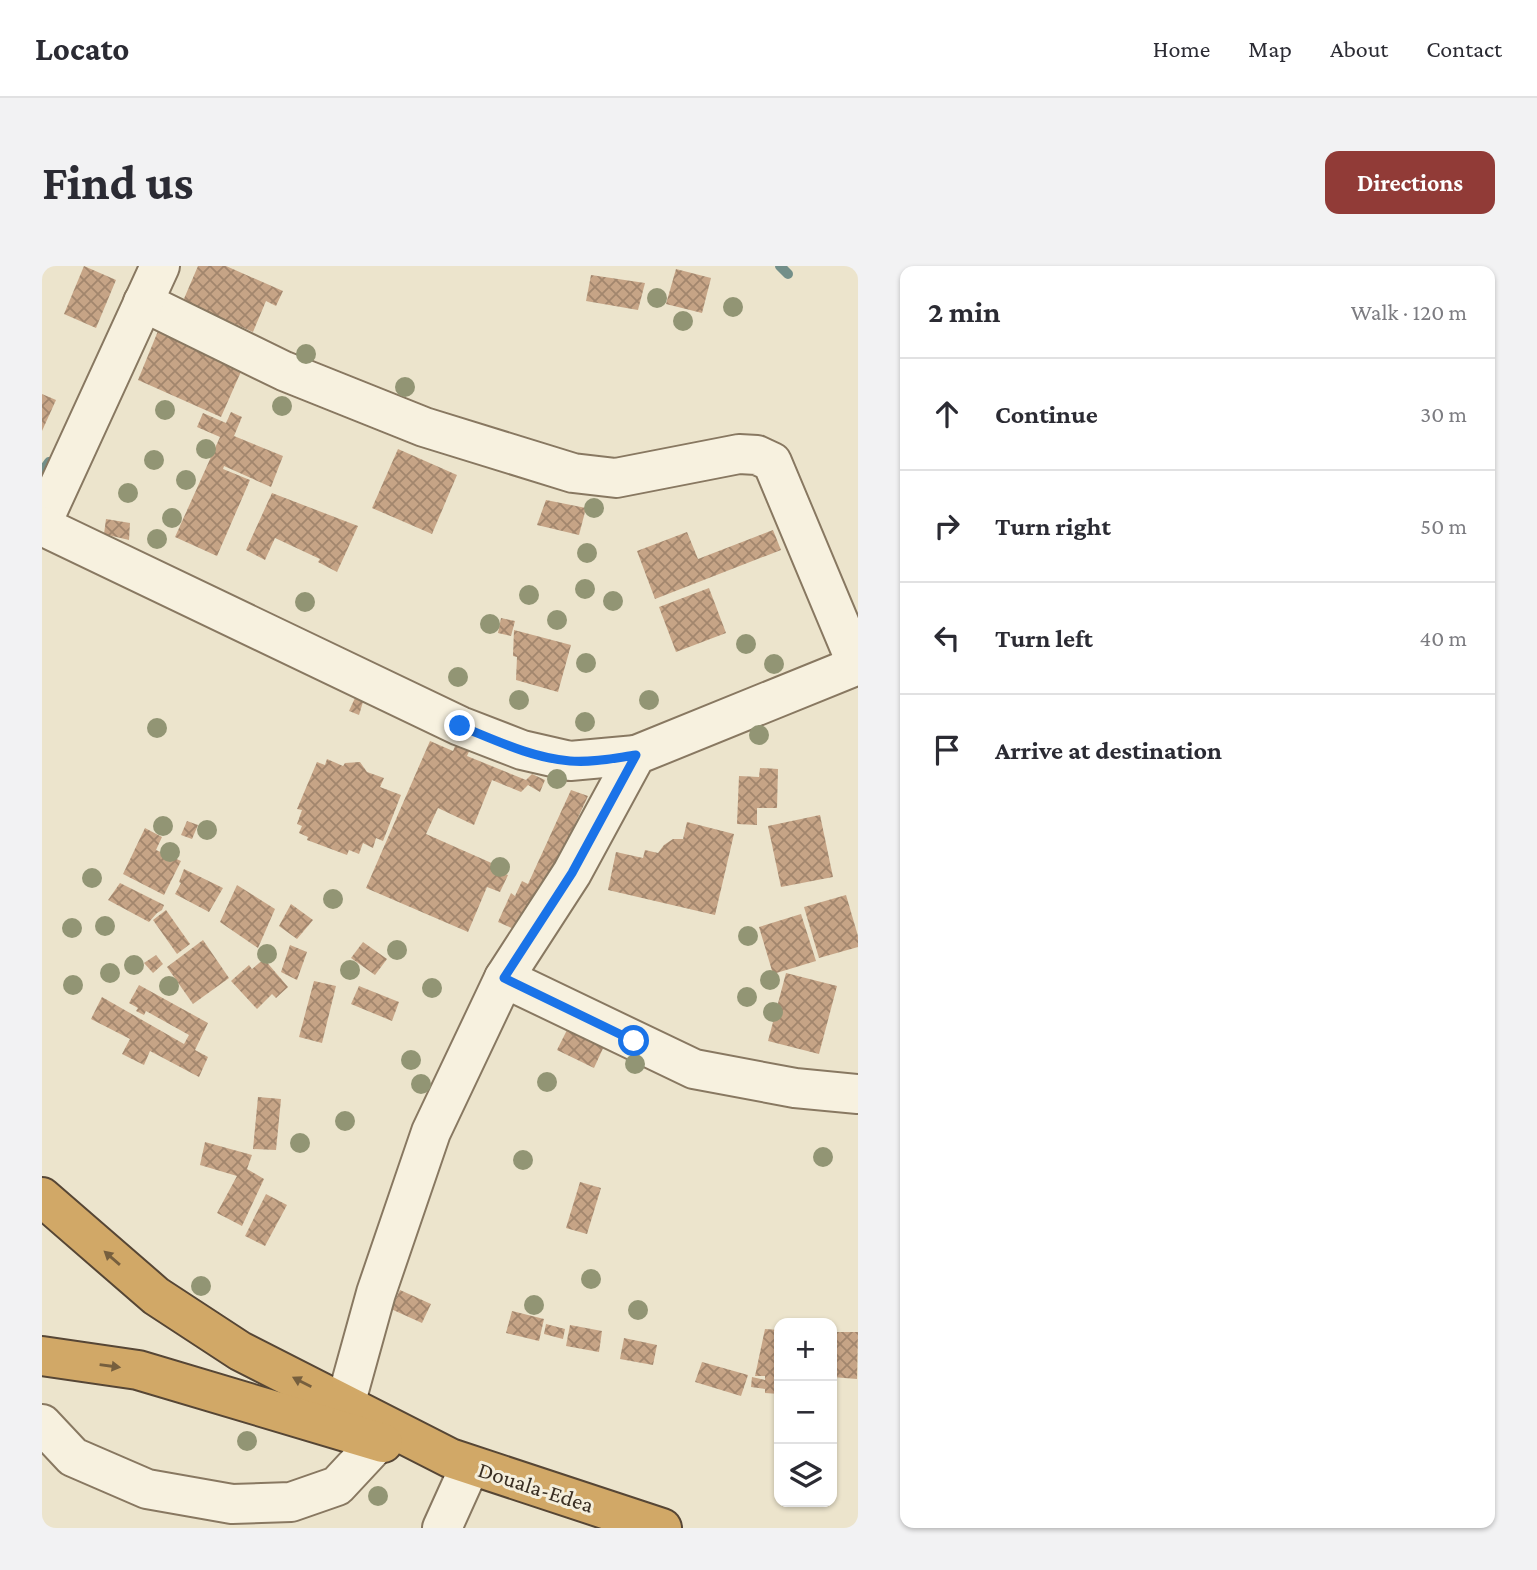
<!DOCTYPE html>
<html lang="en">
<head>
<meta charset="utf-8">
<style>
  body { margin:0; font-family:"Crimson Pro",serif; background:#f2f2f3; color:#2b2b33 }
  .controls { position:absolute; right:21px; bottom:21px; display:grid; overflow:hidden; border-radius:14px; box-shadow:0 2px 5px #0004 }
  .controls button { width:63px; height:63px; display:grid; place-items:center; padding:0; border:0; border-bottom:2px solid #e1e1e2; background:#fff; color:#2b2b33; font:35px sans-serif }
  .stop { position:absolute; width:21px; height:21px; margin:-16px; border:5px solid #1a73e8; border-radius:50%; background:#fff }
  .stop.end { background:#1a73e8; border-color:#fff; box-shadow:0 2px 7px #0008 }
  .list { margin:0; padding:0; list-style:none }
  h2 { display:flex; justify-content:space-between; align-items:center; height:91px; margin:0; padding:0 28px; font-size:30px }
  h2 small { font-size:23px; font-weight:400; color:#7c7c81 }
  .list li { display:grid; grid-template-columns:46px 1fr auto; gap:21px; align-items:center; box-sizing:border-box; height:112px; padding:0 28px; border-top:2px solid #e1e1e2 }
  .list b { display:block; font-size:26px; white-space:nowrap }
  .list em { font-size:23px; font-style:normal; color:#7c7c81 }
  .icon { flex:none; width:38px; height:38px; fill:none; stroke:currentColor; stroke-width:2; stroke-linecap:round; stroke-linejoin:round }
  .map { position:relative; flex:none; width:816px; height:1262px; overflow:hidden; border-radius:14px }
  header { display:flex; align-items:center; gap:42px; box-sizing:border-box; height:98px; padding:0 35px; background:#fff; border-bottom:2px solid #e1e1e2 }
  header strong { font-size:33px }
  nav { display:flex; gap:38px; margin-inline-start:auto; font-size:24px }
  .intro { display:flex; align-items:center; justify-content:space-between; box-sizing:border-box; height:168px; padding:0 42px }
  h1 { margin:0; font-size:49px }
  .button { padding:18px 32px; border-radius:14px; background:#913b37; color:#fff; font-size:24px; font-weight:700 }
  main { display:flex; gap:42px; padding:0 42px }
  aside { flex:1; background:#fff; border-radius:14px; box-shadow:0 2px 5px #0004 }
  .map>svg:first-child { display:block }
</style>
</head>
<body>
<header>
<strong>Locato</strong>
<nav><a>Home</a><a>Map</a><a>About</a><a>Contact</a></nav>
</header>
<div class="intro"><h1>Find us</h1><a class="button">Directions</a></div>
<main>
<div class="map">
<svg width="816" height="1262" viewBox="0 0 816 1262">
  <defs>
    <pattern id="building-cross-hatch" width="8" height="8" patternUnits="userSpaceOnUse" patternTransform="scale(1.75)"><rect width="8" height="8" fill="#c6a486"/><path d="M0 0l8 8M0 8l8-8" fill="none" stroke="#a2866d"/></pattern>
  </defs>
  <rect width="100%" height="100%" fill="#ece4cc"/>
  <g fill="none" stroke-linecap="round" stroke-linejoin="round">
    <g stroke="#738f89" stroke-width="10">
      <path d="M738 0 746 8"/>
      <path d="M0 206 7 196"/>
    </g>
  </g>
  <g fill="url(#building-cross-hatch)">
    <path d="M42 0 74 14 54 62 22 48Z"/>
    <path d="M156 0H184L241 25 234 40 224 35 211 66 141 35Z"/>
    <path d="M634 3 669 12 660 47 624 38Z"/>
    <path d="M549 9 603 17 596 44 544 35Z"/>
    <path d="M116 65 201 101 179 151 96 114Z"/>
    <path d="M0 128 14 134 0 165Z"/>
    <path d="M189 146 200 151 192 170 241 190 229 221 182 200 181 203 208 214 175 290 133 271 178 171 155 161 161 147 184 157Z"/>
    <path d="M356 183 415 209 390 268 330 242Z"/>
    <path d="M230 227 316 260 295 306 276 296 278 293 233 272 223 294 204 284Z"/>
    <path d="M504 234 544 242 537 269 495 259Z"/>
    <path d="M64 253 88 257 87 274 62 268Z"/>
    <path d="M731 264 739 284 613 333 595 285 645 266 656 293Z"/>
    <path d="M667 322 684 367 634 386 617 341Z"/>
    <path d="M459 352 473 355 469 370 456 367Z"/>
    <path d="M472 364 529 379 516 426 474 414 475 391 471 390Z"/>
    <path d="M313 432 321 436 317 449 307 445Z"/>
    <path d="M388 475 411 485 415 476 429 481 425 490 484 514 490 508 503 514 498 526 486 519 479 526 450 514 432 559 396 542 384 568 454 599 452 603 466 609 458 626 445 621 426 666 324 622Z"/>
    <path d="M285 493 301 500 303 497 318 496 325 506 342 512 338 521 359 529 341 575 334 572 331 582 321 577 317 588 307 584 305 589 265 574 266 571 257 567 260 560 255 558 260 544 255 543 275 496 283 499Z"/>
    <path d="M718 502 736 503 735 542H715V559L695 558 697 510 717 511Z"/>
    <path d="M529 524 546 530 502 625 472 663 456 656 469 627 473 630 480 615 486 618Z"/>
    <path d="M778 549 791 611 739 621 726 560Z"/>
    <path d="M145 555 156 559 150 573 139 569Z"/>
    <path d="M645 556 692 568 673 649 566 624 574 586 601 592 603 584 616 587 622 579 631 573H641Z"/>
    <path d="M103 562 120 571 114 584 139 595 122 629 81 608Z"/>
    <path d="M142 603 181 622 167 646 133 628 139 617 137 616Z"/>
    <path d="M78 617 122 639 120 644 115 647 107 656 66 634Z"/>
    <path d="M195 619 233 643 216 682 178 656Z"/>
    <path d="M804 629 816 670V681L777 692 762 641Z"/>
    <path d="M249 638 271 654 255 673 237 660Z"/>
    <path d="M124 644 148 678 135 688 111 654Z"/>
    <path d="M759 648 774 695 731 708 717 661Z"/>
    <path d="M161 674 187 712 151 738 125 701Z"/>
    <path d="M321 676 345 693 333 709 309 692Z"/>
    <path d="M248 679 265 686 255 714 239 706Z"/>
    <path d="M114 689 121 698 111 707 102 697Z"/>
    <path d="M222 693 246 721 234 732 230 728 215 743 189 715 207 699 210 703Z"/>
    <path d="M744 707 795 720 777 788 726 775Z"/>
    <path d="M272 715 294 720 280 777 257 771Z"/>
    <path d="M97 719 166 757 153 784 166 791 157 811 108 785 102 799 80 788 88 773 49 753 60 731 142 778 147 769 104 745 102 749 94 745 96 742 87 737Z"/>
    <path d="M317 720 357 736 350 755 309 738Z"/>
    <path d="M526 762 563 778 552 802 515 784Z"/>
    <path d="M216 831 239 833 234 884 211 883Z"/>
    <path d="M163 876 210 889 205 903 222 913 200 960 175 947 195 910 158 899Z"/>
    <path d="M538 916 559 922 545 968 524 962Z"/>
    <path d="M224 928 245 939 223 980 203 970Z"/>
    <path d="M358 1024 389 1038 380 1057 349 1043Z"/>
    <path d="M470 1045 502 1053 497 1075 464 1067Z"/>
    <path d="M504 1058 523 1063 521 1073 502 1068Z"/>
    <path d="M528 1059 560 1065 557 1086 524 1080Z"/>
    <path d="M723 1063 737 1064V1128L723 1127V1123L709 1121 710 1111 723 1114V1110H713Z"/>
    <path d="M790 1066H816L815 1113 790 1111Z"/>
    <path d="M582 1072 615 1079 611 1099 578 1093Z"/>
    <path d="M660 1096 706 1109 699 1130 653 1116Z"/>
  </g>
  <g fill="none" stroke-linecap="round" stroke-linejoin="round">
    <g stroke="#887861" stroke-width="42">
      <g id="minor">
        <path d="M101 36 242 105 382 161 531 207 574 212 697 188 715 189 730 196 815 399"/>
        <path d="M0 257 118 0"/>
        <path d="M0 260 418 460 480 484 528 495 594 489"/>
        <path d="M462 712 652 803 753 822 816 828"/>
        <path d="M303 1139 334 1027 389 866 462 712 530 607 594 489 816 399"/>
        <path d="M0 1158 31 1191 105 1223 190 1238 249 1236 295 1220 336 1176"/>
        <path d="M400 1262 428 1200"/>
      </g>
    </g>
    <g stroke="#564635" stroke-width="42">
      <g id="highway">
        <path d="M0 931 114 1030 198 1085 408 1192 620 1262"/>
        <path d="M0 1090 96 1104 341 1177"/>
      </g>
    </g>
    <use href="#minor" stroke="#f7f1df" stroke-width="38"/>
    <use href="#highway" stroke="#d1a867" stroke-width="38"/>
  </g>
  <g fill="#929574">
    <circle cx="615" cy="32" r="10"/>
    <circle cx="691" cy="41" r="10"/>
    <circle cx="641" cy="55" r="10"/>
    <circle cx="264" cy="88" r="10"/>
    <circle cx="363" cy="121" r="10"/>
    <circle cx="240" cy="140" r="10"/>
    <circle cx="123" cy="144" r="10"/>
    <circle cx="164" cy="183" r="10"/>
    <circle cx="112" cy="194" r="10"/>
    <circle cx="144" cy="214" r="10"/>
    <circle cx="86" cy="227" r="10"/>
    <circle cx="552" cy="242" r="10"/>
    <circle cx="130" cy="252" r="10"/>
    <circle cx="115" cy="273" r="10"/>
    <circle cx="545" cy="287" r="10"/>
    <circle cx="543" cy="323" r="10"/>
    <circle cx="487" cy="329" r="10"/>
    <circle cx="571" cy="335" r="10"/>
    <circle cx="263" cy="336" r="10"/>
    <circle cx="515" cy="354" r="10"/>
    <circle cx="448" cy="358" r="10"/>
    <circle cx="704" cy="378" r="10"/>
    <circle cx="544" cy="397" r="10"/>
    <circle cx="732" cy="398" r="10"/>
    <circle cx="416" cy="411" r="10"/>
    <circle cx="477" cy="434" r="10"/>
    <circle cx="607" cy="434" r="10"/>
    <circle cx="543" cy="456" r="10"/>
    <circle cx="115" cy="462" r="10"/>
    <circle cx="717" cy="469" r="10"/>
    <circle cx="515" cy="513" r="10"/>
    <circle cx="121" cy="560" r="10"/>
    <circle cx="165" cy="564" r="10"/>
    <circle cx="128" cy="586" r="10"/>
    <circle cx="458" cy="601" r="10"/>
    <circle cx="50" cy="612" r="10"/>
    <circle cx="291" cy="633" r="10"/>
    <circle cx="63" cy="660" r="10"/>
    <circle cx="30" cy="662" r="10"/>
    <circle cx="706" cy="670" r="10"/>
    <circle cx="355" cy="684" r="10"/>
    <circle cx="225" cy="688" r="10"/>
    <circle cx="92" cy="699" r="10"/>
    <circle cx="308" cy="704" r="10"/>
    <circle cx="68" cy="707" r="10"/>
    <circle cx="728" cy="714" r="10"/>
    <circle cx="31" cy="719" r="10"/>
    <circle cx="127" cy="720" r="10"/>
    <circle cx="390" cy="722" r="10"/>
    <circle cx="705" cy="731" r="10"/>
    <circle cx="731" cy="746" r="10"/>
    <circle cx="369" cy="794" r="10"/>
    <circle cx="593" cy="798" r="10"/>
    <circle cx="505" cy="816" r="10"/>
    <circle cx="379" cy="818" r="10"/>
    <circle cx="303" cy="855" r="10"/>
    <circle cx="258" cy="877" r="10"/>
    <circle cx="781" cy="891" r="10"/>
    <circle cx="481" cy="894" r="10"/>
    <circle cx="549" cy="1013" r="10"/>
    <circle cx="159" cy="1020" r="10"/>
    <circle cx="492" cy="1039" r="10"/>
    <circle cx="596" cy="1044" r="10"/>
    <circle cx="205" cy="1175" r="10"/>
    <circle cx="336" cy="1230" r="10"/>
  </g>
  <defs><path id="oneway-solid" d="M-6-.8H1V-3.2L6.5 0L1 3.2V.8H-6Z" transform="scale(1.75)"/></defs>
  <g fill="#765f3e">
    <use href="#oneway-solid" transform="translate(70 992) rotate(-139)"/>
    <use href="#oneway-solid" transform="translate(68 1100) rotate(8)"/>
    <use href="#oneway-solid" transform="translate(260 1116) rotate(-153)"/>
  </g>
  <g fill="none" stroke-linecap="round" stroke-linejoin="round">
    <path stroke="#1a73e8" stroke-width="9" d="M418 460C453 474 490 492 528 495 550 497 573 492 594 489L530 607 462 712 592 775"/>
  </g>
  <g text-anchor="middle" stroke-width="6" stroke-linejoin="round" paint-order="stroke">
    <g font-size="23" fill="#3a2f23" stroke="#f4eedb">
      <text transform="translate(494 1221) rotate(18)" y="8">Douala-Edea</text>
    </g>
  </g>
</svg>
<div class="controls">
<button>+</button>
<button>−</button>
<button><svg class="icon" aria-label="layers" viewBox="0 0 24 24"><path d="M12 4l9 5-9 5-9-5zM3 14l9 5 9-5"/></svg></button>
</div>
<div class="stop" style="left:592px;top:775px"></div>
<div class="stop end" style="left:418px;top:460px"></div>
</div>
<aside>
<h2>2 min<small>Walk · 120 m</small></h2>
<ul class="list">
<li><svg class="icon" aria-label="ahead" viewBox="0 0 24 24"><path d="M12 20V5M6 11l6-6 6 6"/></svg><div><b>Continue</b></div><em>30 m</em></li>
<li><svg class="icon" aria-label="right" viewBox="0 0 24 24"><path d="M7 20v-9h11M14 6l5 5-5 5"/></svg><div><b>Turn right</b></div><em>50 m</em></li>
<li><svg class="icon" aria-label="left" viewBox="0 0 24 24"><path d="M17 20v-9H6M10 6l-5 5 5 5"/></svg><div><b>Turn left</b></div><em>40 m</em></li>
<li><svg class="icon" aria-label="arrive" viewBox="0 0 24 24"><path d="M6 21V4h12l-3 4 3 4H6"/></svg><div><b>Arrive at destination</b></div></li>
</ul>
</aside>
</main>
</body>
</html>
